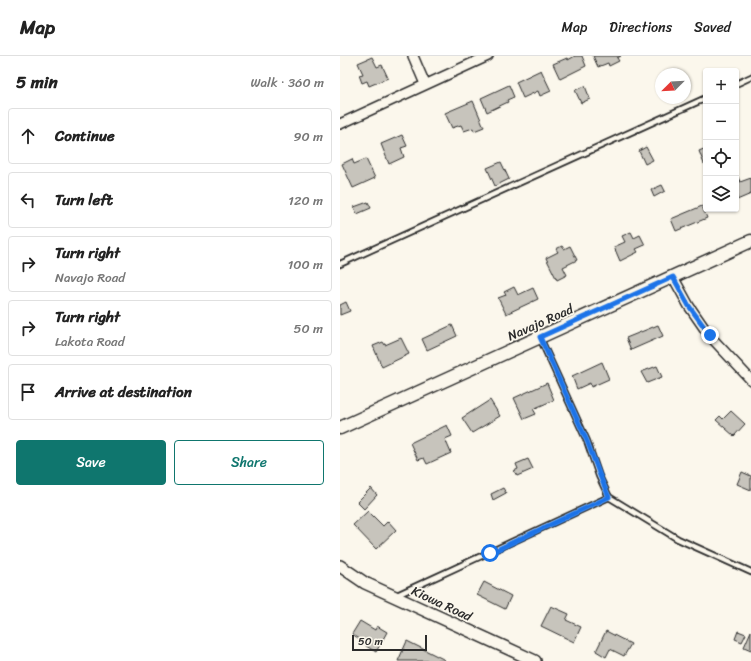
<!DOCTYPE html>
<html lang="en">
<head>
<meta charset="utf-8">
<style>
  body { margin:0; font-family:Sriracha,sans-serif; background:#f2f2f2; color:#222 }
  .controls { position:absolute; right:12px; top:12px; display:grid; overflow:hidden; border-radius:4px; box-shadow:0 1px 3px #0004 }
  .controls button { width:36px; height:36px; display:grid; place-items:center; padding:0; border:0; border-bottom:1px solid #e0e0e0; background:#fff; color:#222; font:20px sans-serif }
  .compass { position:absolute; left:315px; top:12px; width:36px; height:36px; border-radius:50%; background:#fff; box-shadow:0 1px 3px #0004; rotate:246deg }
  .scale { position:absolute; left:12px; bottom:10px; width:75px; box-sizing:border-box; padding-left:4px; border:2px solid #2b2b2b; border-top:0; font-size:11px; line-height:14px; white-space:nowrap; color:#2b2b2b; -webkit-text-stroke:3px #fbf7ec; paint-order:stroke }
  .stop { position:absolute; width:12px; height:12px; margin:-9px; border:3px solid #1a73e8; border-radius:50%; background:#fff }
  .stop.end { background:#1a73e8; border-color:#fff; box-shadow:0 1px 4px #0008 }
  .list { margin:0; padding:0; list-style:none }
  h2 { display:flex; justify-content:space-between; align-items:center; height:52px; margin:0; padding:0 16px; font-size:17px }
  h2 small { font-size:13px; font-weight:400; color:#767676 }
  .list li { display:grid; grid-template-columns:26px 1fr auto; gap:12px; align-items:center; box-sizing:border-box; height:56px; margin:0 8px 8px; padding:0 8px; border:1px solid #e0e0e0; border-radius:4px }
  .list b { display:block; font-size:15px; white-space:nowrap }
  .list p { margin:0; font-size:13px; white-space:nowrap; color:#767676 }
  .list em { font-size:13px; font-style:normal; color:#767676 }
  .actions { display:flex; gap:8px; padding:12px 16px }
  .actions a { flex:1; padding:9px 0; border:1px solid #0f766e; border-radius:4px; text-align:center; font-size:14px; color:#0f766e }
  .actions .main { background:#0f766e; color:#fff }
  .icon { flex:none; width:22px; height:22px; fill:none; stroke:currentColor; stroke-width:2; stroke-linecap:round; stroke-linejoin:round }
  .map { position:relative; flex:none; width:411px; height:605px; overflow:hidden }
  header { display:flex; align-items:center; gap:24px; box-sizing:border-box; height:56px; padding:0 20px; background:#fff; border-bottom:1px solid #e0e0e0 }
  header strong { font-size:19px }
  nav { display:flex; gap:22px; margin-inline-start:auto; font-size:14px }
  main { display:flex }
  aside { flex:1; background:#fff }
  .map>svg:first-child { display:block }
</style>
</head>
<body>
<header>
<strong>Map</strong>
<nav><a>Map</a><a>Directions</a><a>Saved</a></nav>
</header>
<main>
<aside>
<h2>5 min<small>Walk · 360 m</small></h2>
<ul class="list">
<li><svg class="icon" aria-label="ahead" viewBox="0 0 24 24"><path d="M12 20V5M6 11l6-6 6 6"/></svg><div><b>Continue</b></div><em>90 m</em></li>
<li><svg class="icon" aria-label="left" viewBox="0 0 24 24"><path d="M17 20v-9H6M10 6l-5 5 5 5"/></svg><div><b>Turn left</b></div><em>120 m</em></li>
<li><svg class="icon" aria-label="right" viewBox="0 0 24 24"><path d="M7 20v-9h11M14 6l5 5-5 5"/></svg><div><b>Turn right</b><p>Navajo Road</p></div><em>100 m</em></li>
<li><svg class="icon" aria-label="right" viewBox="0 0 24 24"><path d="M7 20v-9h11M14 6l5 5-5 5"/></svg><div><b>Turn right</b><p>Lakota Road</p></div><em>50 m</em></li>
<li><svg class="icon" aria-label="arrive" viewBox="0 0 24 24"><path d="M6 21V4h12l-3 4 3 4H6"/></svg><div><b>Arrive at destination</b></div></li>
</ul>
<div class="actions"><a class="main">Save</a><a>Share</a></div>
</aside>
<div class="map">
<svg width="411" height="605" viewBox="0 0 411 605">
  <rect width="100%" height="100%" fill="#fbf7ec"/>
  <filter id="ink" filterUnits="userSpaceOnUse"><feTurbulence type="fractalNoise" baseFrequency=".025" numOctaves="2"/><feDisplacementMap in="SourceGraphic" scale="8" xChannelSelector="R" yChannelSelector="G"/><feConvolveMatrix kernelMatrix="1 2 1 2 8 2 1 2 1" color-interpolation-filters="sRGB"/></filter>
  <g filter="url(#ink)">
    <g fill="#c7c4bc" stroke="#2b2b2b">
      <path d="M235 0H242L246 10 220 23 213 8 227 2 228 4Z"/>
      <path d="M253 0H281L277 2 279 5 269 10 268 7 258 11Z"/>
      <path d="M32 1 37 11 42 9 48 22 29 30 27 25 22 27 19 19 23 18 18 7Z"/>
      <path d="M201 14 211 35 200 40 198 35 183 42 176 26Z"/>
      <path d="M169 29 174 41 167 44 168 46 147 56 141 42Z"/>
      <path d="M245 30 250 43 241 47 235 34Z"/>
      <path d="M133 45 144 71 134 75 133 72 124 75 121 69 112 72 105 57Z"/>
      <path d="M62 79 67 90 61 92 64 101 49 108 41 88Z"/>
      <path d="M306 91 313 104 305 108 299 95Z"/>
      <path d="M366 92V107L364 108 359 95Z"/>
      <path d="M12 103 14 108 26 103 35 122 13 132 2 108Z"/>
      <path d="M161 106 169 123 155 130 147 112Z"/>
      <path d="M398 121 400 126 411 122V138L397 144 396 122Z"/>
      <path d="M322 129 325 135 314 141 311 134Z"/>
      <path d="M28 146 31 152 17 158 14 151Z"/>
      <path d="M362 150 367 162 336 175 331 163Z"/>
      <path d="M291 176 294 182 300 179 305 189 296 193 298 196 280 205 274 191 285 186 282 180Z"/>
      <path d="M222 190 224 193 230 190 237 204 223 211 227 219 217 224 206 202 218 196 216 193Z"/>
      <path d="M174 231 178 239 193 232 198 243 166 258 158 242 166 239 164 236Z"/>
      <path d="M6 246 10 255 0 259V249Z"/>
      <path d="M112 269 117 280 87 294 82 283Z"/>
      <path d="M318 269 323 280 291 294 286 282Z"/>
      <path d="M61 282 69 298 42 311 33 290 43 286 45 289Z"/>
      <path d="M262 306 269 323 251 331 250 327 237 333 232 320Z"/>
      <path d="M317 310 322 321 307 327 301 316Z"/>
      <path d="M207 327 214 344 193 353 196 358 184 363 174 342Z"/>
      <path d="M150 344 160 360 132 377 122 362Z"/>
      <path d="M391 355 405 368 394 380 376 364 380 360 383 363Z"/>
      <path d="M107 369 112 380 105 383 111 397 87 408 84 402 78 404 70 387Z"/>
      <path d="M188 403 193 413 177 420 174 415 178 413 176 408Z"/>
      <path d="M402 416 411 420V434L397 428Z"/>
      <path d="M31 432 37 439 24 453 17 446Z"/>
      <path d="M163 432 166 437 153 444 151 438Z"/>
      <path d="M28 455 43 470 48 465 56 474 36 493 13 469Z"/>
      <path d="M144 526 171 540 165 553 137 539Z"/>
      <path d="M211 550 229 558 226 564 241 571 234 586 201 570Z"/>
      <path d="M20 565 35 574 37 570 47 576 36 596 26 590 27 588 12 578Z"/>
      <path d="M266 575 291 588 284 600 270 593 266 601 256 595Z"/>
      <path d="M398 575 406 578 402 586 395 583Z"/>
      <path d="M411 575V594L404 591Z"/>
      <path d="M67 585 105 604 104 605H58Z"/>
    </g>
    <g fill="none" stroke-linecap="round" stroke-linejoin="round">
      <g stroke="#2b2b2b" stroke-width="8">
        <g id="service">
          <path d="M396 28 411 21"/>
          <path d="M0 208 366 42"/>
          <path d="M200 282 247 385 259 420 269 441 338 483 411 516"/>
          <path d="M57 539 269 441"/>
        </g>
      </g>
      <g stroke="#2b2b2b" stroke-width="12">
        <g id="minor">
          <path d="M73 0 85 28"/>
          <path d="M0 68 148 0"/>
          <path d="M333 221 349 250 369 279 411 324"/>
        </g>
      </g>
      <g stroke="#2b2b2b" stroke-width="14">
        <path id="tertiary" d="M0 510 25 527 195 605"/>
      </g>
      <g stroke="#2b2b2b" stroke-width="15">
        <path id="secondary" d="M0 372 411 185"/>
      </g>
      <use href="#service" stroke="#fbf7ec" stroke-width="4.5"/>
      <use href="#minor" stroke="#fbf7ec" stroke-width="9"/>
      <use href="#tertiary" stroke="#fbf7ec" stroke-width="11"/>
      <use href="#secondary" stroke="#fbf7ec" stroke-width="12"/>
    </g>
  </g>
  <g fill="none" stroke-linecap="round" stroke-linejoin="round" filter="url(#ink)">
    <path stroke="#1a73e8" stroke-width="5" d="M150 497 269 441 260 420 247 385 200 281 333 221 349 250 370 279"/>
  </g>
  <g text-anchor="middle" stroke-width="3.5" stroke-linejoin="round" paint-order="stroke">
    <g font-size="13" fill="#2b2b2b" stroke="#fbf7ec">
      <text transform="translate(200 266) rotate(-24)" y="5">Navajo Road</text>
      <text transform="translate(102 547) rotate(25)" y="5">Kiowa Road</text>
    </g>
  </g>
</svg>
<div class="controls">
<button>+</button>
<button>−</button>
<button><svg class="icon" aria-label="locate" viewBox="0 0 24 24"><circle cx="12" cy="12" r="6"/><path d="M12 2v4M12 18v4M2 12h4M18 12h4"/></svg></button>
<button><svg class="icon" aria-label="layers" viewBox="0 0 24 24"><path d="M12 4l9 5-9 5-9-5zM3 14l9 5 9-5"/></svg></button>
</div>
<svg class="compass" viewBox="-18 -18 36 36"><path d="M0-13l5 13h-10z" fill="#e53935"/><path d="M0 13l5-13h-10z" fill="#767676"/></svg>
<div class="scale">50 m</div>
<div class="stop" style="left:150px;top:497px"></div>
<div class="stop end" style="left:370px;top:279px"></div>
</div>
</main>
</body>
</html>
